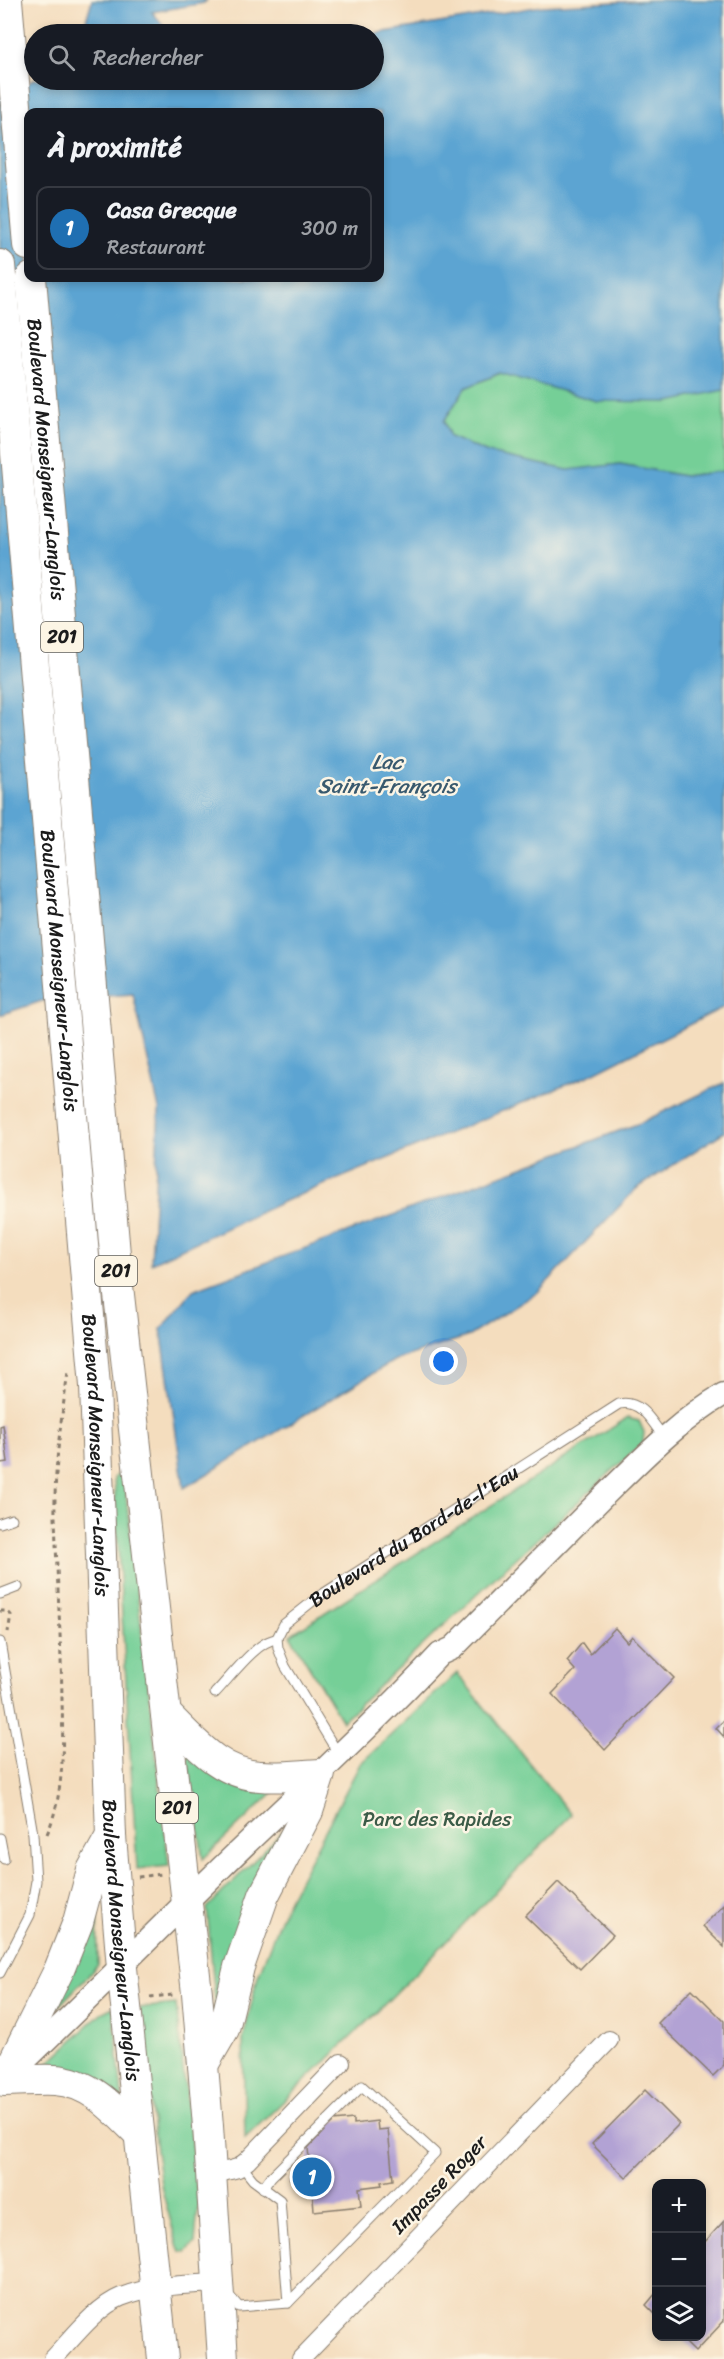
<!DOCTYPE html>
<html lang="fr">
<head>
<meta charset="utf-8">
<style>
  body { margin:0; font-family:Sriracha,sans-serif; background:#242831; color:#f1f3f6 }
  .controls { position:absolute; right:18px; bottom:18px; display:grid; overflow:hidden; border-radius:12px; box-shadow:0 3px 9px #0003 }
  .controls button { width:54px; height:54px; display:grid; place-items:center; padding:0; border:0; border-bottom:2px solid #363941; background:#171b24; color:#f1f3f6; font:30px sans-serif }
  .you { position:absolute; left:444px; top:1362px; width:21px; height:21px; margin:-15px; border:4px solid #fff; border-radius:50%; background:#1a73e8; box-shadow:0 0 0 9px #1a73e833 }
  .badge { display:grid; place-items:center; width:39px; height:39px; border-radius:50%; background:#1f6fb2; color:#fff; font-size:20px; font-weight:700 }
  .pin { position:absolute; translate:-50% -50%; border:3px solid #fff; box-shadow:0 2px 6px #0006 }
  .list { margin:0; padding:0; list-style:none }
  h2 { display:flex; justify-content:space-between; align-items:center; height:78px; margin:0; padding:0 24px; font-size:26px }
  h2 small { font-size:20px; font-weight:400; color:#9ea1a6 }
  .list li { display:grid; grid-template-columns:39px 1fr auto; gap:18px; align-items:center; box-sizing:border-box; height:84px; margin:0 12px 12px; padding:0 12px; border:2px solid #363941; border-radius:12px }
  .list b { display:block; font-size:22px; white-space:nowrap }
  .list p { margin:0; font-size:20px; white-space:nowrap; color:#9ea1a6 }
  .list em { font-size:20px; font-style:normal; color:#9ea1a6 }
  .icon { flex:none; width:33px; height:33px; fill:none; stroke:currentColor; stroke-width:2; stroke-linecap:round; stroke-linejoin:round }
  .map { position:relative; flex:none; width:724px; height:2359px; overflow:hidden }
  .search { position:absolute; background:#171b24; box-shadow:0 3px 9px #0003; left:24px; top:24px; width:360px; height:66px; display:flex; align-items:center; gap:15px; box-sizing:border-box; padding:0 21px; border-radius:33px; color:#9ea1a6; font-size:22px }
  .panel { position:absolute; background:#171b24; box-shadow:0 3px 9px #0003; left:24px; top:108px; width:360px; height:174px; border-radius:12px }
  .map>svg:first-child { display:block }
</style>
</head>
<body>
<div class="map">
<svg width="724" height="2359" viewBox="0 0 724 2359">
  <rect width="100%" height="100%" fill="#fcf5e5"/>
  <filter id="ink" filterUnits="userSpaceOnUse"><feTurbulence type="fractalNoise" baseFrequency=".0167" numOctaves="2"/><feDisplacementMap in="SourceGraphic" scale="12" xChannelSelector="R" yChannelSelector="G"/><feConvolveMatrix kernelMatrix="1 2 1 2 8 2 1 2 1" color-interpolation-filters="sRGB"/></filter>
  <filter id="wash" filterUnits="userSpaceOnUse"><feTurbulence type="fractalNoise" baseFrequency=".008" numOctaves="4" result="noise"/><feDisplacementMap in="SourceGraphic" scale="24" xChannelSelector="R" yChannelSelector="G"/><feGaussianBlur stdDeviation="1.35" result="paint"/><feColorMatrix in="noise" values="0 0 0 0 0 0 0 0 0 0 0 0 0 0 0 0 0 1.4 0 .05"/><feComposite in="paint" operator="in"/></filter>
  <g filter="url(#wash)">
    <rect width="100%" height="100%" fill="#f4ddbe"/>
    <g fill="#75cf97" stroke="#48765a" stroke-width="1.5">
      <path d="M501 373 597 401 724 390V471L684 476 620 464 568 471 488 453 450 437 444 421 465 388Z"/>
      <path d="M627 1418 639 1421 644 1432 643 1443 503 1570 342 1721 290 1635Z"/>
      <path d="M116 1475H122L124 1478 169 1866 137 1869 114 1478Z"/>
      <path d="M457 1673 571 1815 371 2018 245 2138 243 2039 258 1976 284 1909 360 1764Z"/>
      <path d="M186 1747 282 1784 203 1859Z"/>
      <path d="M292 1822 217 2023 207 1908Z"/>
      <path d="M97 1901 98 1965 41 2025Z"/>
      <path d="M176 2004 198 2205 195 2243 186 2252 180 2251 177 2244 162 2190 156 2151 140 2008Z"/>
      <path d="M113 2007 123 2105 39 2072 101 2013Z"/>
    </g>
    <g fill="#5ba4d2" stroke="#3c6077" stroke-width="1.5" fill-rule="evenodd">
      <path d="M92 0H207L204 3 152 12 171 34H82Z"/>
      <path d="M655 0H724V390L669 402 597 401 500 373 465 388 444 421 450 437 488 453 568 470 620 464 684 476 724 471V1007L590 1075 287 1200 151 1263 159 1109 133 994 42 1001 0 1015V95H5L34 79 374 80 373 34 542 6ZM28 112H380V278H28Z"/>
      <path d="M724 1083V1132L636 1189 537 1293 469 1336 395 1360 184 1488 161 1329 193 1290 640 1123Z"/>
    </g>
    <g id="blocks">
      <g fill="#b2a2d4">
        <path d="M3 1425 8 1462 0 1463V1426Z"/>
        <path d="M615 1628 627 1642 632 1636 674 1678 605 1750 552 1694 575 1670 567 1661 582 1643 590 1654Z"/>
        <path d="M724 1720V1737L716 1728Z"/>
        <path d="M558 1882 613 1935 580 1969 525 1916Z"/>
        <path d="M724 1905V1947L703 1926Z"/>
        <path d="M692 1989 724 2021V2065L713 2076 658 2023Z"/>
        <path d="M645 2090 679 2124 626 2178 592 2144Z"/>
        <path d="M353 2119V2124L377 2121 378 2130 388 2129 393 2180 381 2182 382 2185 359 2188 361 2206 314 2211 312 2182 306 2183 305 2177V2170L310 2169 308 2148 333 2121Z"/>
        <path d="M724 2221V2321L695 2352 679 2336H702V2245Z"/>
        <path d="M656 2293V2315L646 2305Z"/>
      </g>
    </g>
  </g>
  <g filter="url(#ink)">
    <use href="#blocks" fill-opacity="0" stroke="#887c6d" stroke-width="1.5"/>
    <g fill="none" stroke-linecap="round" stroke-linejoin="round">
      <g stroke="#887c6d" stroke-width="11">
        <g id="service">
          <path d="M0 1523 12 1519"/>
          <path d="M0 1594 18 1587"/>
          <path d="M0 1642 33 1834 36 1881 30 1915 0 1973"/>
          <path d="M215 1693C230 1678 257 1640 277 1639"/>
          <path id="s1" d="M339 1755 285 1666 278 1648 277 1638 284 1624 318 1597 619 1404C642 1399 653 1424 665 1439"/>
          <path d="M0 1838 4 1859"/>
          <path d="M263 2188 271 2177 362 2086 435 2153 288 2303"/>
          <path d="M227 2293 239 2307 288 2303 280 2200 253 2180 241 2165"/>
        </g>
      </g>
      <g stroke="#887c6d" stroke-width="20">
        <g id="minor">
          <path d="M211 2175 238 2168 247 2161 341 2063"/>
          <path d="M53 2359C71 2340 96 2307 121 2297 151 2285 186 2285 217 2283"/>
          <path d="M301 2359 609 2040"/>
        </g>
      </g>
      <g stroke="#887c6d" stroke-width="25">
        <path id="tertiary" d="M14 2071C84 2004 152 1935 222 1867 295 1796 371 1728 440 1654L453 1648C502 1598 552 1548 602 1498 640 1461 678 1421 724 1394"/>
      </g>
      <g stroke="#887c6d" stroke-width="32">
        <g id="trunk">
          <path d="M7 0 28 245"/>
          <path id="s2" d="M0 265 95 1386 111 1836 122 1968 163 2359"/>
          <path id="s3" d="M31 278 117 1277 197 1993 208 2126 223 2359"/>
          <path d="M166 1714C193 1740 219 1774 260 1776 280 1778 300 1775 320 1774L308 1811 264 1895 239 1967 224 2029 203 2065"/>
          <path d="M111 1836 92 1870 78 1922 59 1970 4 2081C21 2081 38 2079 55 2080 91 2082 115 2110 139 2134"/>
        </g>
      </g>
      <g stroke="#887c6d" stroke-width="3" stroke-dasharray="4.5 4.5" stroke-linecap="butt">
        <path d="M0 1611H7L11 1615 8 1632"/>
        <path d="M47 1834C65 1793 63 1743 62 1699 61 1638 57 1578 55 1517 54 1468 61 1421 68 1372"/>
        <path d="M138 1877 162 1874"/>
        <path d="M150 1997 173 1995"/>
        <path d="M289 2178 305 2177"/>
      </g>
      <use href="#service" stroke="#fff" stroke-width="9"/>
      <use href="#minor" stroke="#fff" stroke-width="18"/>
      <use href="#tertiary" stroke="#fff" stroke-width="22"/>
      <use href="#trunk" stroke="#fff" stroke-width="30"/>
    </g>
  </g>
  <g text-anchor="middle" stroke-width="5" stroke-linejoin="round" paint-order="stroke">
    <g fill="#fcf5e5" stroke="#5f5d58" stroke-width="1.5">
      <rect x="41" y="622" width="42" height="30" rx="4.5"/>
      <rect x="95" y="1256" width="42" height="30" rx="4.5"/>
      <rect x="156" y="1793" width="42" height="30" rx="4.5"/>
    </g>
    <g font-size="18" font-weight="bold" fill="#1c1c1c">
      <text x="62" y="643">201</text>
      <text x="116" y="1277">201</text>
      <text x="177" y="1814">201</text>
    </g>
    <g font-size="20" fill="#1c1c1c" stroke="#fcf5e5">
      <text dy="7" stroke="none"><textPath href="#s3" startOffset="182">Boulevard Monseigneur-Langlois</textPath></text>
      <text dy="7" stroke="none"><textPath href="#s2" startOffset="708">Boulevard Monseigneur-Langlois</textPath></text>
      <text dy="7" stroke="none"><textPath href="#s2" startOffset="1194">Boulevard Monseigneur-Langlois</textPath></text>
      <text dy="7" stroke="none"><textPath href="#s1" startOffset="306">Boulevard du Bord-de-l'Eau</textPath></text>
      <text dy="7" stroke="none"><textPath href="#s2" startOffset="1680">Boulevard Monseigneur-Langlois</textPath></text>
      <text transform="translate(439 2184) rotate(-46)" y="7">Impasse Roger</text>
    </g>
    <g font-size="20" fill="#3b5b47" stroke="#fcf5e5">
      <text x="437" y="1826">Parc des Rapides</text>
    </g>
    <g font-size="21" font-style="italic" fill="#38596e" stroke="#fcf5e5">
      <text x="387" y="769">Lac<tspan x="387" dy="24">Saint-François</tspan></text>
    </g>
  </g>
</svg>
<div class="controls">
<button>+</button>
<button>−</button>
<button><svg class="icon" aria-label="layers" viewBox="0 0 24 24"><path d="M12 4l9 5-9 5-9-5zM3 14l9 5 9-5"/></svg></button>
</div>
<div class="you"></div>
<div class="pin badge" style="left:312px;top:2177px">1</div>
<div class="search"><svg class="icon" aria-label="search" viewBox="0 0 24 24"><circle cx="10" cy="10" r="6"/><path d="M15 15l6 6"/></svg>Rechercher</div>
<section class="panel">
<h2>À proximité<small></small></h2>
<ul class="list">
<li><span class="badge">1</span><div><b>Casa Grecque</b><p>Restaurant</p></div><em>300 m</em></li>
</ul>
</section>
</div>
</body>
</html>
